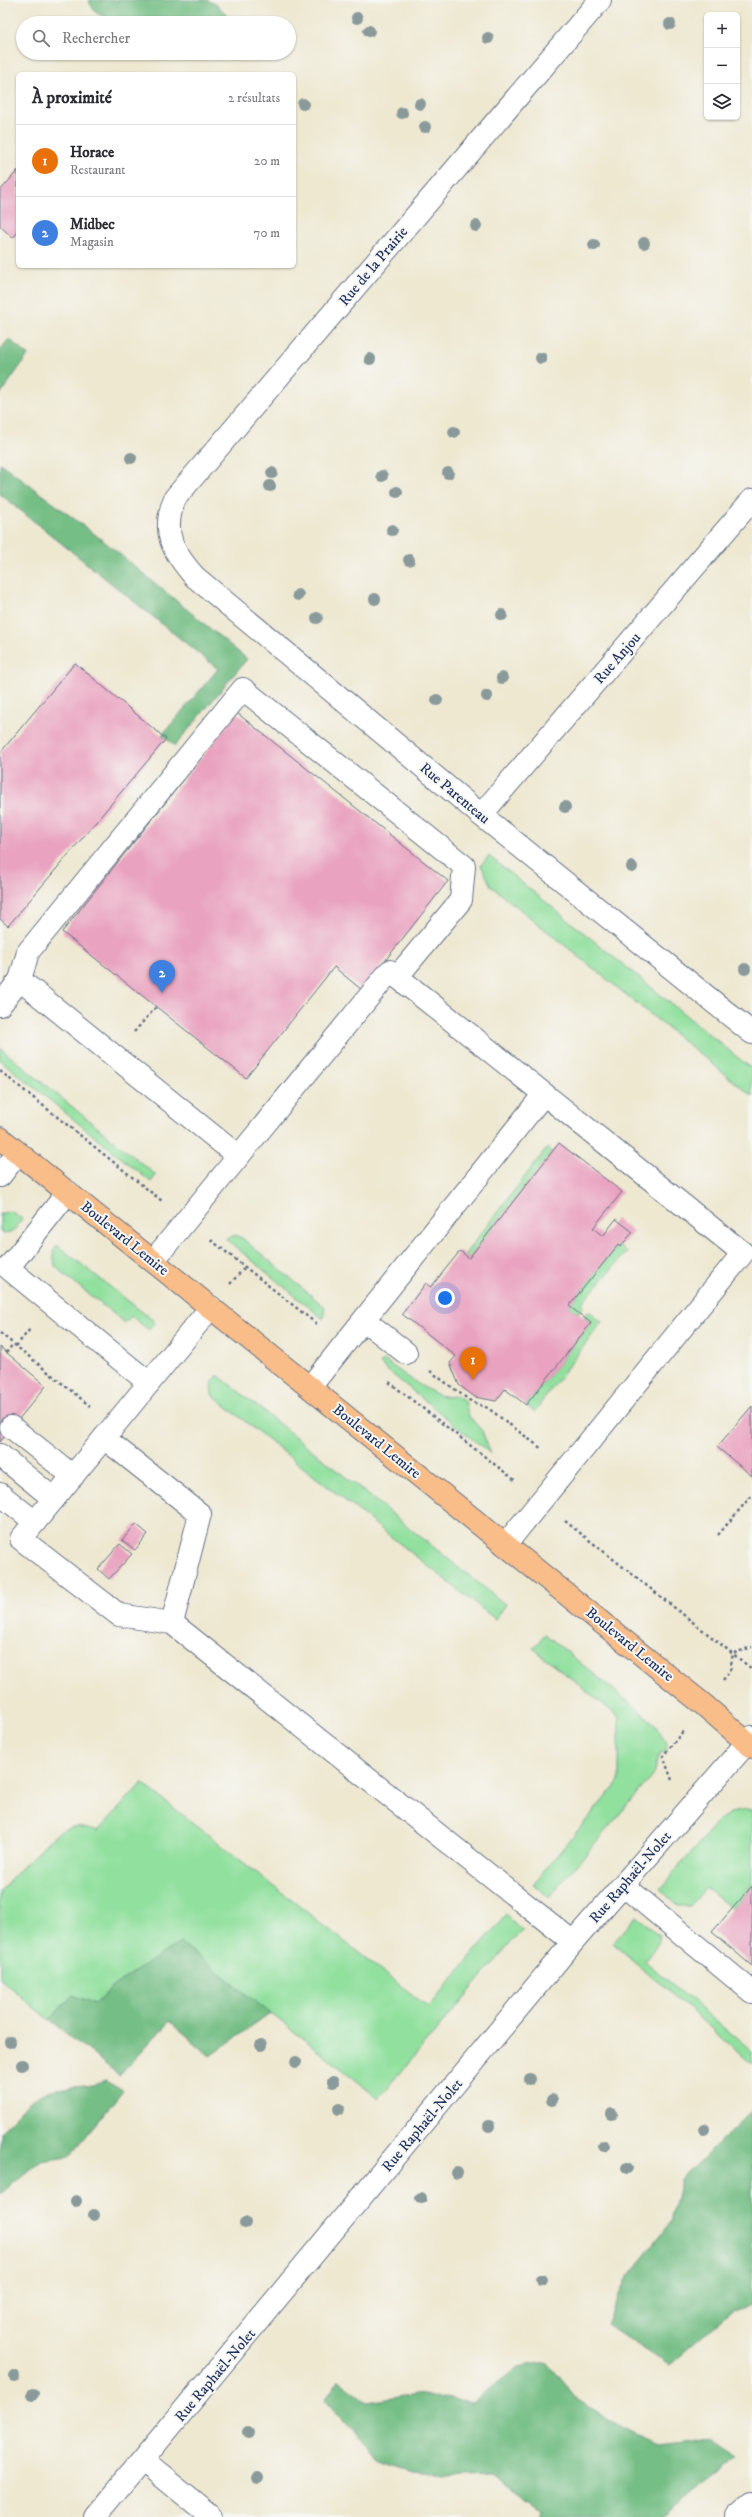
<!DOCTYPE html>
<html lang="fr">
<head>
<meta charset="utf-8">
<style>
  body { margin:0; font-family:"IM FELL DW Pica",serif; background:#f2f2f3; color:#2b2b33 }
  .controls { position:absolute; right:12px; top:12px; display:grid; overflow:hidden; border-radius:6px; box-shadow:0 1px 3px #0004 }
  .controls button { width:36px; height:36px; display:grid; place-items:center; padding:0; border:0; border-bottom:1px solid #e1e1e2; background:#fff; color:#2b2b33; font:20px sans-serif }
  .you { position:absolute; left:445px; top:1298px; width:14px; height:14px; margin:-10px; border:3px solid #fff; border-radius:50%; background:#1a73e8; box-shadow:0 0 0 6px #1a73e833 }
  .badge { display:grid; place-items:center; width:26px; height:26px; border-radius:50%; background:#ea580c; color:#fff; font-size:13px; font-weight:700 }
  .pin { position:absolute; translate:-50% -33px; filter:drop-shadow(0 1px 2px #0008) }
  .pin::after { content:''; position:absolute; top:21px; width:14px; height:12px; background:inherit; clip-path:polygon(0 0,100% 0,50% 100%) }
  .list { margin:0; padding:0; list-style:none }
  h2 { display:flex; justify-content:space-between; align-items:center; height:52px; margin:0; padding:0 16px; font-size:17px }
  h2 small { font-size:13px; font-weight:400; color:#7c7c81 }
  .list li { display:grid; grid-template-columns:26px 1fr auto; gap:12px; align-items:center; box-sizing:border-box; height:72px; padding:0 16px; border-top:1px solid #e1e1e2 }
  .list b { display:block; font-size:15px; white-space:nowrap }
  .list p { margin:0; font-size:13px; white-space:nowrap; color:#7c7c81 }
  .list em { font-size:13px; font-style:normal; color:#7c7c81 }
  .icon { flex:none; width:22px; height:22px; fill:none; stroke:currentColor; stroke-width:2; stroke-linecap:round; stroke-linejoin:round }
  .map { position:relative; flex:none; width:752px; height:2517px; overflow:hidden }
  .search { position:absolute; background:#fff; box-shadow:0 1px 3px #0004; left:16px; top:16px; width:280px; height:44px; display:flex; align-items:center; gap:10px; box-sizing:border-box; padding:0 14px; border-radius:22px; color:#7c7c81; font-size:15px }
  .panel { position:absolute; background:#fff; box-shadow:0 1px 3px #0004; left:16px; top:72px; width:280px; height:196px; border-radius:6px }
  .map>svg:first-child { display:block }
</style>
</head>
<body>
<div class="map">
<svg width="752" height="2517" viewBox="0 0 752 2517">
  <rect width="100%" height="100%" fill="#f6f6f2"/>
  <filter id="ink" filterUnits="userSpaceOnUse"><feTurbulence type="fractalNoise" baseFrequency=".025" numOctaves="2"/><feDisplacementMap in="SourceGraphic" scale="8" xChannelSelector="R" yChannelSelector="G"/><feConvolveMatrix kernelMatrix="1 2 1 2 8 2 1 2 1" color-interpolation-filters="sRGB"/></filter>
  <filter id="wash" filterUnits="userSpaceOnUse"><feTurbulence type="fractalNoise" baseFrequency=".012" numOctaves="4" result="noise"/><feDisplacementMap in="SourceGraphic" scale="16" xChannelSelector="R" yChannelSelector="G"/><feGaussianBlur stdDeviation="0.9" result="paint"/><feColorMatrix in="noise" values="0 0 0 0 0 0 0 0 0 0 0 0 0 0 0 0 0 1.4 0 .05"/><feComposite in="paint" operator="in"/></filter>
  <g filter="url(#wash)">
    <rect width="100%" height="100%" fill="#eee8d1"/>
    <g fill="#91e09e" stroke="#56887e">
      <path d="M489 856 752 1069V1096L491 886 481 865Z"/>
      <path d="M0 1048 156 1175 151 1182 0 1060Z"/>
      <path d="M547 1148 552 1152 469 1258 465 1254Z"/>
      <path d="M11 1211 22 1219C17 1227 11 1238 0 1231V1214Z"/>
      <path d="M235 1235 242 1238 325 1307 323 1319 226 1239Z"/>
      <path d="M57 1245 155 1322 149 1330 131 1316 125 1323 61 1272 55 1266 53 1252Z"/>
      <path d="M618 1245 627 1252 582 1303 584 1305 578 1313 569 1306Z"/>
      <path d="M589 1311 602 1322 534 1412 526 1405 591 1323 584 1317Z"/>
      <path d="M385 1361C400 1370 440 1405 456 1395L465 1401 469 1416 482 1431 491 1454 383 1367 380 1363Z"/>
      <path d="M218 1375 506 1605 495 1619 213 1396C209 1387 212 1383 218 1375Z"/>
      <path d="M545 1634 653 1722 665 1740 667 1752 660 1753 654 1774 549 1897 533 1884 619 1781V1717L533 1648Z"/>
      <path d="M142 1783 428 2007 506 1915 522 1930 379 2098 215 1970 116 1984 95 2004 73 1995 49 2020 0 1979V1891C13 1878 50 1835 65 1829 75 1825 87 1827 98 1831Z"/>
      <path d="M746 1810H752V1886L732 1909 706 1888 690 1906H678L660 1889 719 1820 730 1813Z"/>
      <path d="M637 1916 659 1935V1942L645 1961 752 2052V2064L613 1943Z"/>
    </g>
    <g fill="#74be85" stroke="#487672">
      <path d="M88 0H207L217 5 234 22 117 23 95 12Z"/>
      <path d="M9 339 28 355 0 395V350Z"/>
      <path d="M0 463 105 542 247 659 175 746 162 735 218 669 0 494Z"/>
      <path d="M180 1942 270 2013 210 2056 170 2021 119 2075 49 2020 73 1995 95 2004 116 1984Z"/>
      <path d="M106 2081 123 2091 69 2157 41 2161 0 2194V2132C11 2120 35 2093 52 2090 71 2085 85 2089 106 2081Z"/>
      <path d="M752 2111V2305L731 2311 669 2365 606 2325 626 2279 671 2222 681 2180Z"/>
      <path d="M547 2362 578 2400 626 2431 655 2445 713 2439 739 2456 662 2517H538L540 2511 491 2476 443 2478 377 2457 325 2400 338 2380 368 2402 416 2394 473 2402 518 2367Z"/>
    </g>
    <g id="blocks">
      <g fill="#e9a2bf">
        <path d="M18 170V232L13 238 0 226V191Z"/>
        <path d="M75 663 166 739 8 926 0 919V753Z"/>
        <path d="M237 713 448 881 362 990 334 967 246 1078 62 932Z"/>
        <path d="M559 1143 622 1192 593 1228 603 1236 616 1219 633 1232 620 1247 618 1245 569 1306 591 1323 526 1405 505 1389 496 1401 475 1397 459 1385 450 1363 456 1356 402 1314 426 1283 431 1287 460 1251 469 1258Z"/>
        <path d="M0 1347 46 1386 0 1442Z"/>
        <path d="M752 1406V1476L717 1447Z"/>
        <path d="M136 1524 148 1534 135 1550 122 1540Z"/>
        <path d="M120 1544 132 1554 109 1579 98 1569Z"/>
        <path d="M752 1886V1966L712 1932Z"/>
      </g>
    </g>
  </g>
  <g filter="url(#ink)">
    <use href="#blocks" fill-opacity="0" stroke="#657086" stroke-width="1"/>
    <g fill="none" stroke-linecap="round" stroke-linejoin="round">
      <g stroke="#657086" stroke-width="24">
        <g id="minor">
          <path d="M600 0 175 498C161 532 172 551 195 577L481 815 752 1033"/>
          <path d="M481 815 752 500"/>
          <path d="M20 980 28 952 243 689 464 866 461 900 397 977"/>
          <path d="M0 1005 20 980 238 1156"/>
          <path d="M0 1176 18 1153"/>
          <path d="M68 1192 8 1268 149 1383 211 1307"/>
          <path d="M153 1261 390 971 743 1253 505 1545"/>
          <path d="M364 1320 406 1353"/>
          <path d="M149 1383 21 1539 119 1615 172 1623 573 1942"/>
          <path d="M310 1387 544 1094"/>
          <path d="M11 1427 73 1476"/>
          <path d="M104 1438 200 1514 172 1623"/>
          <path d="M0 1455 54 1499"/>
          <path d="M0 1494 35 1522"/>
          <path d="M623 1885 752 1992"/>
          <path d="M143 2461 212 2517"/>
          <path d="M95 2517 573 1942 752 1737"/>
          <path d="M736 2517 752 2503"/>
        </g>
      </g>
      <g stroke="#657086" stroke-width="24">
        <path id="major" d="M0 1138 704 1705 752 1747"/>
      </g>
      <g stroke="#657086" stroke-width="2.5" stroke-dasharray="3 3" stroke-linecap="butt">
        <path d="M134 1032 156 1007"/>
        <path d="M0 1071 162 1201"/>
        <path d="M211 1240 318 1325"/>
        <path d="M230 1284 245 1267"/>
        <path d="M0 1333 90 1406"/>
        <path d="M16 1346 31 1328"/>
        <path d="M6 1353 13 1344"/>
        <path d="M430 1371 472 1402 488 1408 542 1449"/>
        <path d="M389 1382 516 1481"/>
        <path d="M565 1521 752 1669"/>
        <path d="M718 1535 752 1495"/>
        <path d="M734 1653 752 1647"/>
        <path d="M723 1680 730 1671 733 1653"/>
        <path d="M672 1780 663 1756 684 1730"/>
      </g>
      <use href="#minor" stroke="#fff" stroke-width="22"/>
      <use href="#major" stroke="#f8bd89" stroke-width="22"/>
    </g>
    <g fill="#8a9a9b">
      <circle cx="357" cy="18" r="6"/>
      <circle cx="670" cy="24" r="6"/>
      <circle cx="369" cy="31" r="6"/>
      <circle cx="488" cy="38" r="6"/>
      <circle cx="303" cy="104" r="6"/>
      <circle cx="420" cy="104" r="6"/>
      <circle cx="402" cy="113" r="6"/>
      <circle cx="425" cy="127" r="6"/>
      <circle cx="476" cy="226" r="6"/>
      <circle cx="644" cy="243" r="6"/>
      <circle cx="594" cy="245" r="6"/>
      <circle cx="541" cy="358" r="6"/>
      <circle cx="370" cy="359" r="6"/>
      <circle cx="454" cy="432" r="6"/>
      <circle cx="131" cy="458" r="6"/>
      <circle cx="272" cy="473" r="6"/>
      <circle cx="448" cy="473" r="6"/>
      <circle cx="382" cy="476" r="6"/>
      <circle cx="270" cy="486" r="6"/>
      <circle cx="397" cy="492" r="6"/>
      <circle cx="392" cy="530" r="6"/>
      <circle cx="409" cy="560" r="6"/>
      <circle cx="298" cy="595" r="6"/>
      <circle cx="375" cy="599" r="6"/>
      <circle cx="502" cy="615" r="6"/>
      <circle cx="317" cy="618" r="6"/>
      <circle cx="502" cy="678" r="6"/>
      <circle cx="487" cy="696" r="6"/>
      <circle cx="437" cy="700" r="6"/>
      <circle cx="565" cy="807" r="6"/>
      <circle cx="632" cy="867" r="6"/>
      <circle cx="745" cy="969" r="6"/>
      <circle cx="10" cy="2042" r="6"/>
      <circle cx="261" cy="2045" r="6"/>
      <circle cx="296" cy="2062" r="6"/>
      <circle cx="22" cy="2065" r="6"/>
      <circle cx="530" cy="2079" r="6"/>
      <circle cx="333" cy="2082" r="6"/>
      <circle cx="552" cy="2100" r="6"/>
      <circle cx="339" cy="2109" r="6"/>
      <circle cx="612" cy="2114" r="6"/>
      <circle cx="489" cy="2126" r="6"/>
      <circle cx="704" cy="2129" r="6"/>
      <circle cx="604" cy="2146" r="6"/>
      <circle cx="627" cy="2168" r="6"/>
      <circle cx="457" cy="2173" r="6"/>
      <circle cx="421" cy="2198" r="6"/>
      <circle cx="76" cy="2201" r="6"/>
      <circle cx="94" cy="2215" r="6"/>
      <circle cx="245" cy="2223" r="6"/>
      <circle cx="541" cy="2280" r="6"/>
      <circle cx="14" cy="2376" r="6"/>
      <circle cx="33" cy="2394" r="6"/>
      <circle cx="248" cy="2432" r="6"/>
      <circle cx="258" cy="2478" r="6"/>
    </g>
  </g>
  <g text-anchor="middle" stroke-width="4" stroke-linejoin="round" paint-order="stroke">
    <g font-size="15" fill="#1b2f5e" stroke="#f6f6f2">
      <text transform="translate(373 266) rotate(-50)" y="5">Rue de la Prairie</text>
      <text transform="translate(617 658) rotate(-49)" y="5">Rue Anjou</text>
      <text transform="translate(455 793) rotate(40)" y="5">Rue Parenteau</text>
      <text transform="translate(125 1238) rotate(39)" y="5">Boulevard Lemire</text>
      <text transform="translate(377 1441) rotate(39)" y="5">Boulevard Lemire</text>
      <text transform="translate(630 1644) rotate(39)" y="5">Boulevard Lemire</text>
      <text transform="translate(630 1877) rotate(-49)" y="5">Rue Raphaël-Nolet</text>
      <text transform="translate(422 2125) rotate(-50)" y="5">Rue Raphaël-Nolet</text>
      <text transform="translate(215 2375) rotate(-50)" y="5">Rue Raphaël-Nolet</text>
    </g>
  </g>
</svg>
<div class="controls">
<button>+</button>
<button>−</button>
<button><svg class="icon" aria-label="layers" viewBox="0 0 24 24"><path d="M12 4l9 5-9 5-9-5zM3 14l9 5 9-5"/></svg></button>
</div>
<div class="you"></div>
<div class="pin badge" style="left:473px;top:1380px;background:#e8710a">1</div>
<div class="pin badge" style="left:162px;top:993px;background:#3f7fe0">2</div>
<div class="search"><svg class="icon" aria-label="search" viewBox="0 0 24 24"><circle cx="10" cy="10" r="6"/><path d="M15 15l6 6"/></svg>Rechercher</div>
<section class="panel">
<h2>À proximité<small>2 résultats</small></h2>
<ul class="list">
<li><span class="badge" style="background:#e8710a">1</span><div><b>Horace</b><p>Restaurant</p></div><em>20 m</em></li>
<li><span class="badge" style="background:#3f7fe0">2</span><div><b>Midbec</b><p>Magasin</p></div><em>70 m</em></li>
</ul>
</section>
</div>
</body>
</html>
